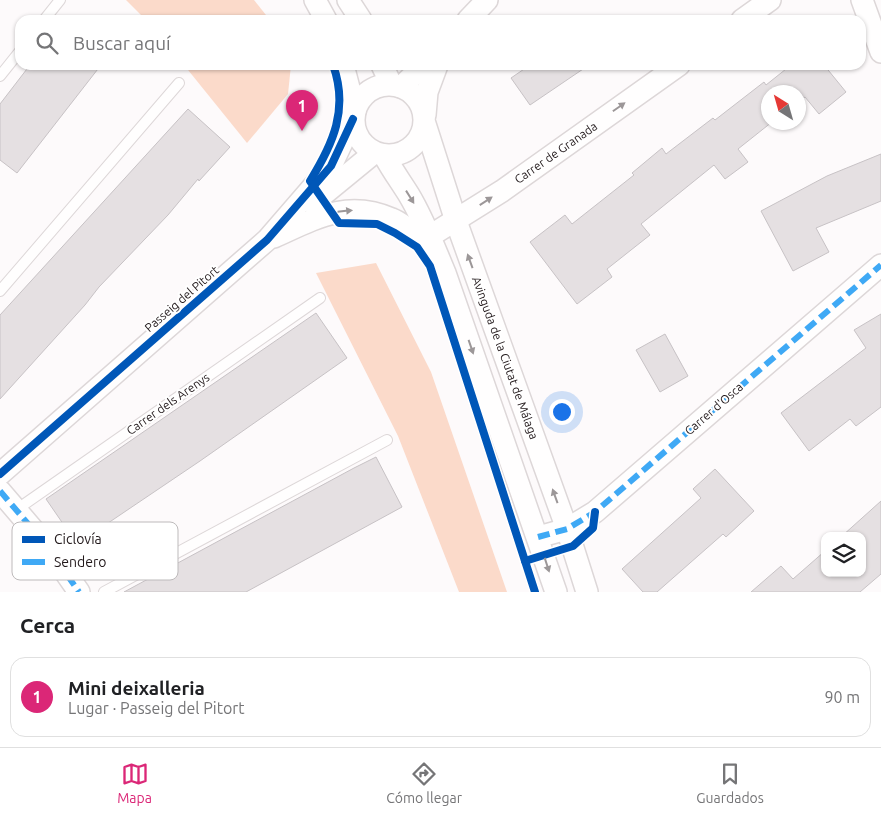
<!DOCTYPE html>
<html lang="es">
<head>
<meta charset="utf-8">
<style>
  body { margin:0; font-family:Ubuntu,sans-serif; background:#f6f6f6; color:#202124 }
  .controls { position:absolute; right:15px; bottom:15px; display:grid; overflow:hidden; border-radius:10px; box-shadow:0 1px 4px #0004 }
  .controls button { width:45px; height:45px; display:grid; place-items:center; padding:0; border:0; border-bottom:1px solid #e0e0e0; background:#fff; color:#202124; font:25px sans-serif }
  .compass { position:absolute; left:761px; top:85px; width:45px; height:45px; border-radius:50%; background:#fff; box-shadow:0 1px 4px #0004; rotate:323deg }
  .you { position:absolute; left:561px; top:411px; width:18px; height:18px; margin:-12px; border:4px solid #fff; border-radius:50%; background:#1a73e8; box-shadow:0 0 0 8px #1a73e833 }
  .badge { display:grid; place-items:center; width:32px; height:32px; border-radius:50%; background:#db2777; color:#fff; font-size:16px; font-weight:700 }
  .pin { position:absolute; translate:-50% -41px; filter:drop-shadow(0 1px 2px #0008) }
  .pin::after { content:''; position:absolute; top:26px; width:18px; height:15px; background:inherit; clip-path:polygon(0 0,100% 0,50% 100%) }
  .list { margin:0; padding:0; list-style:none }
  h2 { display:flex; justify-content:space-between; align-items:center; height:65px; margin:0; padding:0 20px; font-size:21px }
  h2 small { font-size:16px; font-weight:400; color:#757577 }
  .list li { display:grid; grid-template-columns:32px 1fr auto; gap:15px; align-items:center; box-sizing:border-box; height:80px; margin:0 10px 10px; padding:0 10px; border:1px solid #e0e0e0; border-radius:15px }
  .list b { display:block; font-size:19px; white-space:nowrap }
  .list p { margin:0; font-size:16px; white-space:nowrap; color:#757577 }
  .list em { font-size:16px; font-style:normal; color:#757577 }
  .icon { flex:none; width:28px; height:28px; fill:none; stroke:currentColor; stroke-width:2; stroke-linecap:round; stroke-linejoin:round }
  .map { position:relative; flex:none; width:881px; height:592px; overflow:hidden }
  .search { position:absolute; background:#fff; box-shadow:0 1px 4px #0004; left:15px; right:15px; top:15px; height:55px; display:flex; align-items:center; gap:12px; box-sizing:border-box; padding:0 18px; border-radius:15px; color:#757577; font-size:19px }
  .sheet { height:155px; background:#fff }
  nav { display:flex; justify-content:space-around; align-items:center; box-sizing:border-box; height:70px; border-top:1px solid #e0e0e0; background:#fff; font-size:14px; color:#757577 }
  nav a { display:grid; justify-items:center; gap:2px }
  nav .on { color:#db2777 }
  .map>svg:first-child { display:block }
</style>
</head>
<body>
<div class="map">
<svg width="881" height="592" viewBox="0 0 881 592">
  <rect width="100%" height="100%" fill="#fdfafb"/>
  <g fill="#fbdaca">
    <path d="M126 0H254L270 20H146Z"/>
    <path d="M184 65H291L288 94 247 143Z"/>
    <path d="M376 263 431 372 507 592H459L398 436 316 273Z"/>
  </g>
  <g fill="#e5e0e2" stroke="#c7c2c5">
    <path d="M30 65H101L17 173 0 160V104Z"/>
    <path d="M530 65H589L530 105 511 78Z"/>
    <path d="M791 65H824L846 92 819 114 805 97 798 102V92H768V122H772L738 149 748 162 725 179 714 165 641 224 650 235 607 269 612 277 577 304 530 242 565 215 572 224 634 175 632 173 662 148 666 154 713 118 715 120 764 82 766 85Z"/>
    <path d="M188 109 230 147 199 181 198 179 168 215 99 287 85 305 0 399V315Z"/>
    <path d="M881 154V201L816 228 829 252 793 271 761 211 827 176Z"/>
    <path d="M316 313 347 358 200 461 77 544 46 499Z"/>
    <path d="M881 314V407L856 426 850 419 809 451 781 413 866 348 854 330Z"/>
    <path d="M665 334 688 376 660 392 636 350Z"/>
    <path d="M376 457 402 507 246 592H124L354 468Z"/>
    <path d="M715 469 754 511 726 537 723 534 657 592H643L622 569 701 498 693 489Z"/>
    <path d="M881 501V574L860 592H751L781 566 793 579 825 551V573H862V536H842Z"/>
  </g>
  <g fill="none" stroke-linecap="round" stroke-linejoin="round">
    <g stroke="#ddd7d8" stroke-width="12">
      <g id="lane">
        <path d="M44 20 60 0"/>
        <path d="M0 76 20 51"/>
        <path d="M0 291 179 83"/>
        <path d="M16 510 320 298"/>
        <path d="M104 592 387 440"/>
      </g>
    </g>
    <g stroke="#ddd7d8" stroke-width="24">
      <g id="street">
        <path d="M315 0 326 20"/>
        <path d="M348 0 361 20"/>
        <path d="M862 0 881 52"/>
        <path d="M468 20 487 0"/>
        <path d="M742 20 770 0"/>
        <path d="M343 65 355 111"/>
        <path d="M382 65 391 84"/>
        <circle cx="389" cy="120" r="35"/>
        <path d="M401 87 424 65"/>
        <path d="M425 115 427 92 437 65"/>
        <path d="M425 124 456 221 567 529 587 592"/>
        <path d="M384 155C392 170 401 182 409 195 424 220 434 247 445 273L556 592"/>
        <path d="M313 203 374 153"/>
        <path d="M274 237C314 219 347 199 392 219 400 222 407 229 415 233 419 235 425 236 430 236L502 191 679 65"/>
        <path d="M0 474 267 240 331 166 353 119"/>
        <path d="M0 491 47 546 79 592"/>
        <path d="M538 537 567 529 595 512 881 265"/>
      </g>
    </g>
    <use href="#lane" stroke="#fffefe" stroke-width="10"/>
    <use href="#street" stroke="#fffefe" stroke-width="21"/>
    <g stroke="#3fa9f5" stroke-width="6" stroke-dasharray="12 6" stroke-linecap="butt">
      <path d="M0 491 47 546 79 592"/>
      <path d="M538 537 567 529 595 512 881 265"/>
    </g>
    <g stroke="#fff" stroke-width="11">
      <g id="cycleway">
        <path d="M333 65C349 109 333 144 310 181L339 223 377 224 395 233 417 247 430 266 535 592"/>
        <path d="M0 474 267 240 331 166 353 119"/>
        <path d="M525 561 573 546 593 528 595 512"/>
      </g>
    </g>
    <use href="#cycleway" stroke="#0057b8" stroke-width="8"/>
  </g>
  <defs><path id="oneway-solid" d="M-6-.8H1V-3.2L6.5 0L1 3.2V.8H-6Z" transform="scale(1.25)"/></defs>
  <g fill="#9c9798">
    <use href="#oneway-solid" transform="translate(619 107) rotate(-35)"/>
    <use href="#oneway-solid" transform="translate(410 197) rotate(58)"/>
    <use href="#oneway-solid" transform="translate(486 201) rotate(-33)"/>
    <use href="#oneway-solid" transform="translate(345 211) rotate(-6)"/>
    <use href="#oneway-solid" transform="translate(470 261) rotate(-110)"/>
    <use href="#oneway-solid" transform="translate(471 347) rotate(71)"/>
    <use href="#oneway-solid" transform="translate(555 496) rotate(-110)"/>
    <use href="#oneway-solid" transform="translate(547 565) rotate(72)"/>
  </g>
  <g text-anchor="middle" stroke-width="4" stroke-linejoin="round" paint-order="stroke">
    <g font-size="12" fill="#22191b" stroke="#fff">
      <text transform="translate(556 153) rotate(-35)" y="4">Carrer de Granada</text>
      <text transform="translate(182 299) rotate(-41)" y="4">Passeig del Pitort</text>
      <text transform="translate(505 358) rotate(70)" y="4">Avinguda de la Ciutat de Málaga</text>
      <text transform="translate(168 404) rotate(-35)" y="4">Carrer dels Arenys</text>
      <text transform="translate(714 409) rotate(-41)" y="4">Carrer d'Osca</text>
    </g>
  </g>
  <rect x="12" y="522" width="166" height="58" rx="8" fill="#fff" stroke="#bdbabb" stroke-width="1"/>
  <rect x="22" y="536" width="23" height="7" fill="#0057b8"/>
  <rect x="22" y="559" width="23" height="6" fill="#3fa9f5"/>
  <g font-size="14" fill="#22191b">
    <text x="54" y="544">Ciclovía</text>
    <text x="54" y="567">Sendero</text>
  </g>
</svg>
<div class="controls">
<button><svg class="icon" aria-label="layers" viewBox="0 0 24 24"><path d="M12 4l9 5-9 5-9-5zM3 14l9 5 9-5"/></svg></button>
</div>
<svg class="compass" viewBox="-18 -18 36 36"><path d="M0-13l5 13h-10z" fill="#e53935"/><path d="M0 13l5-13h-10z" fill="#757577"/></svg>
<div class="you"></div>
<div class="pin badge" style="left:302px;top:131px">1</div>
<div class="search"><svg class="icon" aria-label="search" viewBox="0 0 24 24"><circle cx="10" cy="10" r="6"/><path d="M15 15l6 6"/></svg>Buscar aquí</div>
</div>
<section class="sheet">
<h2>Cerca<small></small></h2>
<ul class="list">
<li><span class="badge">1</span><div><b>Mini deixalleria</b><p>Lugar · Passeig del Pitort</p></div><em>90 m</em></li>
</ul>
</section>
<nav>
<a class="on"><svg class="icon" aria-label="map" viewBox="0 0 24 24"><path d="M3 6l6-2 6 2 6-2v14l-6 2-6-2-6 2zM9 4v14M15 6v14"/></svg>Mapa</a>
<a><svg class="icon" aria-label="directions" viewBox="0 0 24 24"><path d="M12 3l9 9-9 9-9-9zM9 14v-3h6M13 9l2 2-2 2"/></svg>Cómo llegar</a>
<a><svg class="icon" aria-label="saved" viewBox="0 0 24 24"><path d="M7 4h10v16l-5-4-5 4z"/></svg>Guardados</a>
</nav>
</body>
</html>
